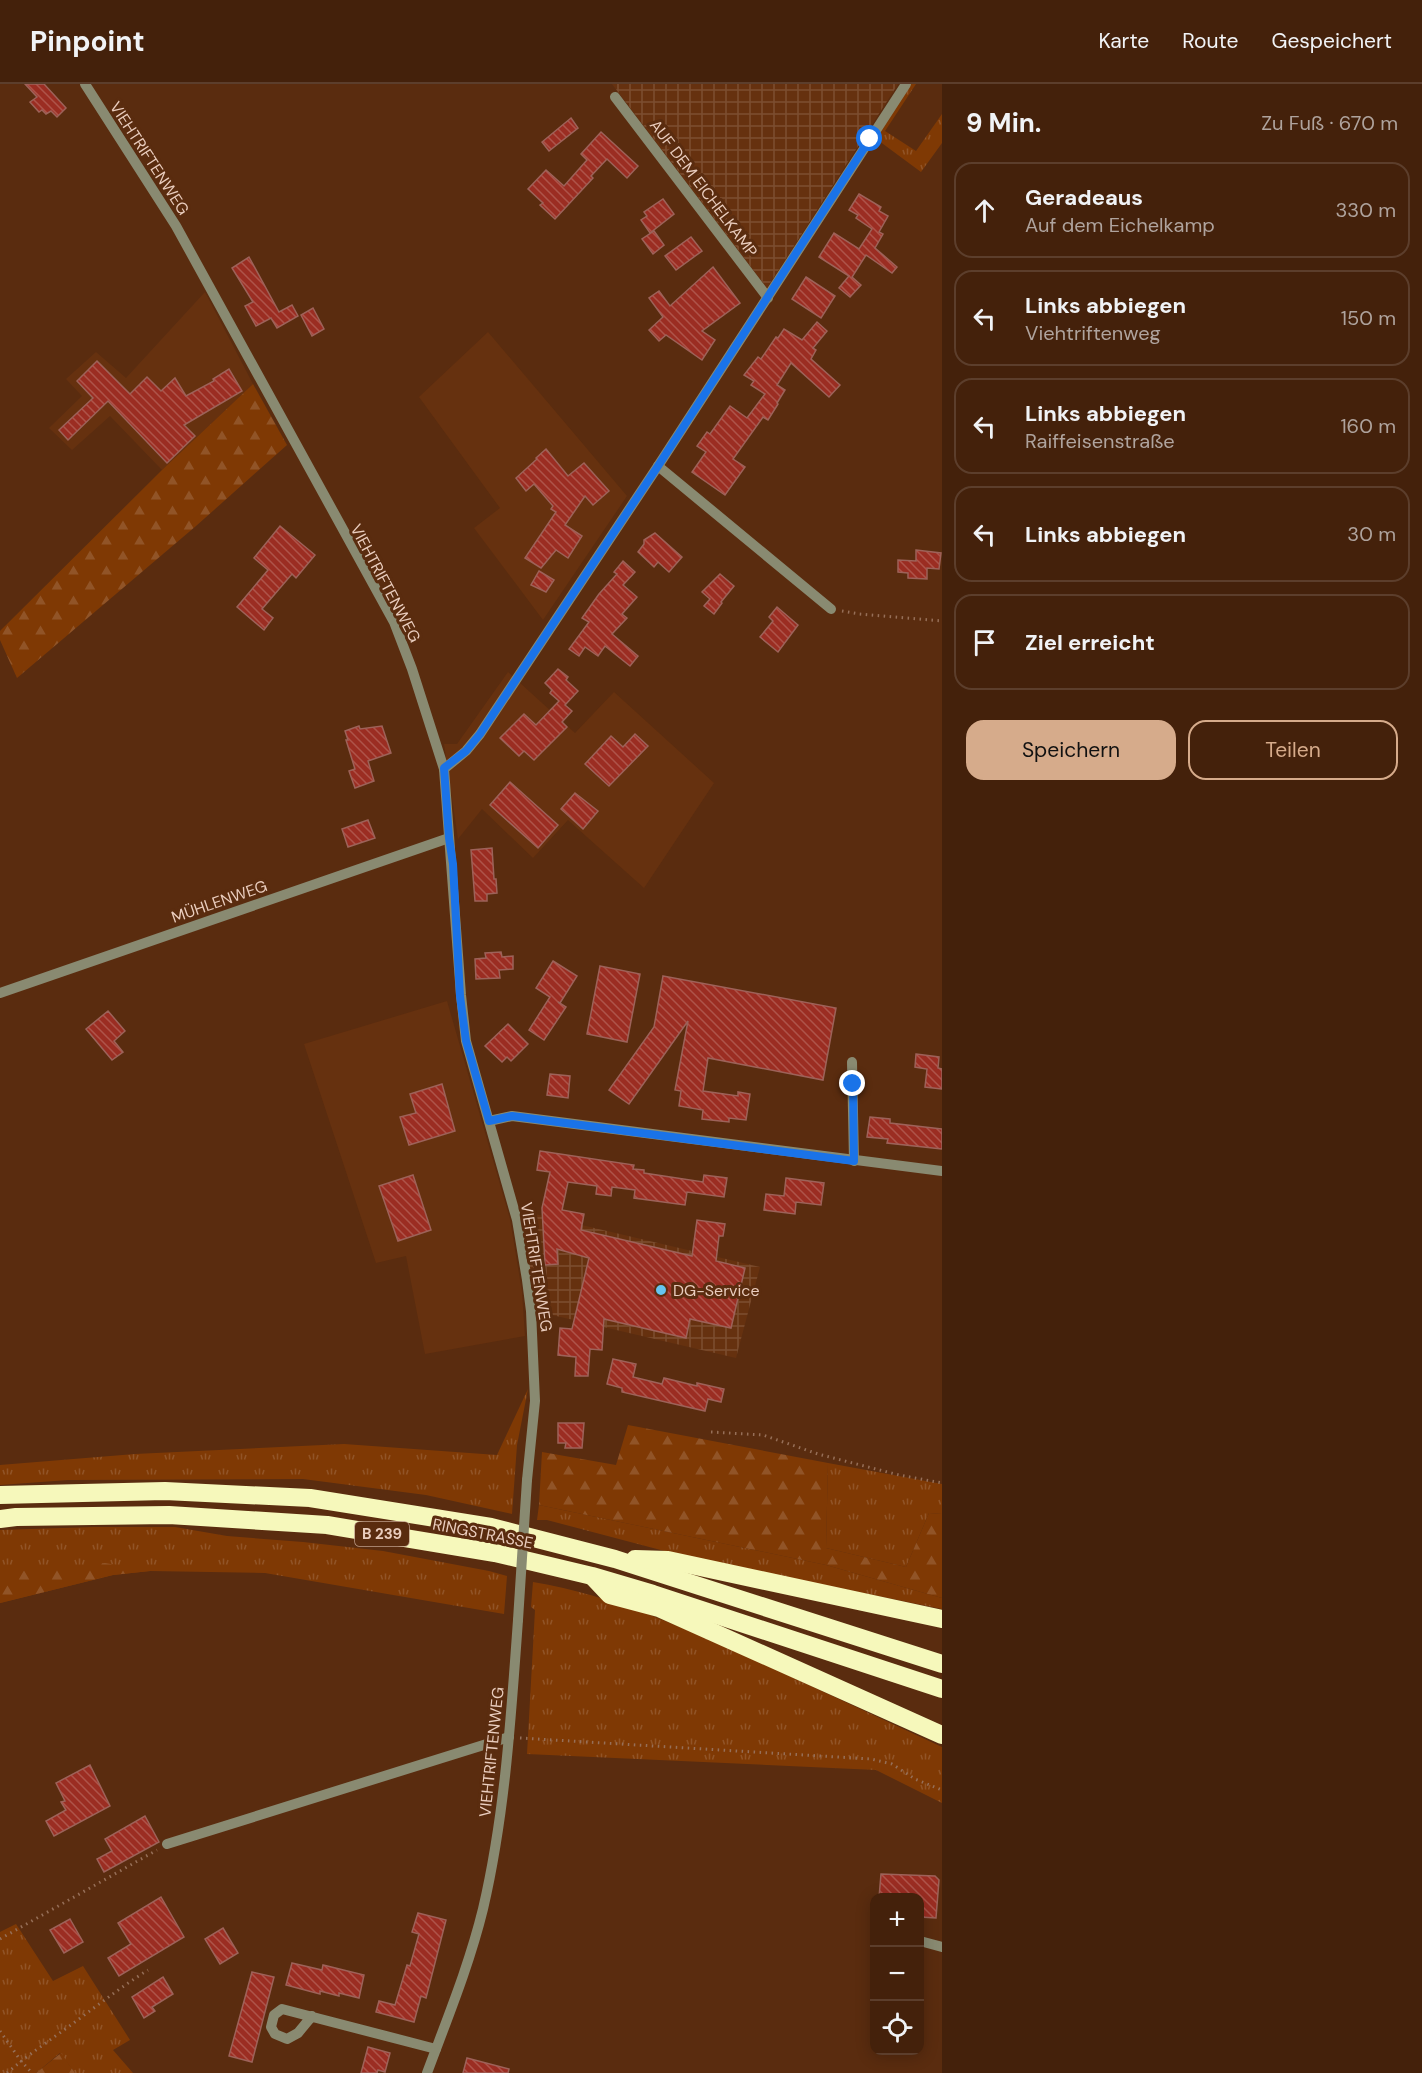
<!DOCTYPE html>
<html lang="de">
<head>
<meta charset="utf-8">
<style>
  body { margin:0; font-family:"DM Sans",sans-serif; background:#4b2914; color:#f1f3f6 }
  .controls { position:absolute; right:18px; bottom:18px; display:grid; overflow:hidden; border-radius:12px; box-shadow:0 3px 15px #0003 }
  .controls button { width:54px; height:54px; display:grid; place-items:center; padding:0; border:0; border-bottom:2px solid #5c3e2c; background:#44210b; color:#f1f3f6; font:30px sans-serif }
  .stop { position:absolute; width:18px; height:18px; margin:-14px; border:4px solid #1a73e8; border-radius:50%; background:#fff }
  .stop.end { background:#1a73e8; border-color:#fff; box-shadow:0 2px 6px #0008 }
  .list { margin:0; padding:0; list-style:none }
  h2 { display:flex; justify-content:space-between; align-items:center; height:78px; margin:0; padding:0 24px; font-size:26px }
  h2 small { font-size:20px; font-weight:400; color:#afa39d }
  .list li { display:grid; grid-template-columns:39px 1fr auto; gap:18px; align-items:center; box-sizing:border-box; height:96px; margin:0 12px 12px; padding:0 12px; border:2px solid #5c3e2c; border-radius:18px }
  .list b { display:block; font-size:22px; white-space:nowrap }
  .list p { margin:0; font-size:20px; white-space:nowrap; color:#afa39d }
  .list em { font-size:20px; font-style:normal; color:#afa39d }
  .actions { display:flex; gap:12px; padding:18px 24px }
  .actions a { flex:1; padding:14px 0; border:2px solid #d6ab8b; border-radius:18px; text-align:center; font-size:21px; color:#d6ab8b }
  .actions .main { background:#d6ab8b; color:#111 }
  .icon { flex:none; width:33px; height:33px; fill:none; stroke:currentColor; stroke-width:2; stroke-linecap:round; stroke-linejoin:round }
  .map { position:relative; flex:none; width:942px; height:1989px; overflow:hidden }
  header { display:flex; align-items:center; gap:36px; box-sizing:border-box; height:84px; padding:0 30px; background:#44210b; border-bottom:2px solid #5c3e2c }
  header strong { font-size:28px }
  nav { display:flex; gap:33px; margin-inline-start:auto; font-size:21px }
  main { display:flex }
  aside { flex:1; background:#44210b }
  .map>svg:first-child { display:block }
</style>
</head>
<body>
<header>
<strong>Pinpoint</strong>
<nav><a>Karte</a><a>Route</a><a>Gespeichert</a></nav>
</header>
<main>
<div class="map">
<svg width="942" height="1989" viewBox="0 0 942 1989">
  <defs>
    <pattern id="industrial-grid" width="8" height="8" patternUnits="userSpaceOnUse" patternTransform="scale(1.5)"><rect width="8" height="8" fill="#66310f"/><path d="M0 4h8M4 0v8" fill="none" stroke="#7c4e30"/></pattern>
    <pattern id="grass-tufts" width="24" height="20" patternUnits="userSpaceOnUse" patternTransform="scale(1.5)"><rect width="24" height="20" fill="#7f3904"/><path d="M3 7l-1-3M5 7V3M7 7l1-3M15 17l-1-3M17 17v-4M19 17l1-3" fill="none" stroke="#915427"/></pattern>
    <pattern id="forest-firs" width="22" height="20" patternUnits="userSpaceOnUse" patternTransform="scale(1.5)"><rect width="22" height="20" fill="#7f3904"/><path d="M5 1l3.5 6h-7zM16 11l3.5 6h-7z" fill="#915427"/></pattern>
    <pattern id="building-back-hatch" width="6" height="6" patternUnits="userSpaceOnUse" patternTransform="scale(1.5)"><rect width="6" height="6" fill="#9b2d22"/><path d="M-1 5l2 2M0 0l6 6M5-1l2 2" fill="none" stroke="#ae544a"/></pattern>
  </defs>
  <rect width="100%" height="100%" fill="#5a2c0f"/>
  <g fill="#66310f">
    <path d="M205 208 253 300 162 386 110 332 72 366 49 344 82 312 66 295 96 268 126 294Z"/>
    <path d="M488 248 627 412 543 536 474 444 500 424 419 313Z"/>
    <path d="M508 588 575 649 614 608 714 699 644 804 568 736 533 774 482 725 458 755 444 660H457Z"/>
    <path d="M447 917 510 1135 522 1208 525 1252 425 1270 406 1172 376 1179 304 960Z"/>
  </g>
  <g fill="url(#industrial-grid)">
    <path d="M612 0H898L767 204Z"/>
    <path d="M522 1127 760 1183 736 1274 535 1227Z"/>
  </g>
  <g fill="url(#grass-tufts)">
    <path d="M911 0H916L885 47 916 67 942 30V59L921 88 875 54Z"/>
    <path d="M528 1305 517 1361 512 1430 426 1411 303 1395 68 1396 0 1401V1381L135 1370 344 1360 497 1371Z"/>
    <path d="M828 1379 942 1400V1430L929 1429 906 1483 826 1464Z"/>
    <path d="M539 1421 826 1481 942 1514V1525L691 1474 547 1436H537Z"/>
    <path d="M94 1443H175L227 1452 303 1458 383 1467 489 1487 507 1492 504 1530 265 1489 150 1487 113 1491 0 1519V1446Z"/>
    <path d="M533 1498C616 1512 692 1547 768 1582 826 1609 884 1636 942 1663V1719L876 1686 527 1670 535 1526 531 1523Z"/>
    <path d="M16 1840 53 1897 83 1882 130 1956 113 1966 133 1989H75L60 1969 36 1989H0V1848Z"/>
  </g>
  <g fill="url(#forest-firs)">
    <path d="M253 300 287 361 196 442 17 594 0 556V547L162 386Z"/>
    <path d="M628 1341 828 1379 826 1464 906 1483 929 1429 942 1430V1514L826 1481 539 1421 542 1368 616 1381Z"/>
    <path d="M105 1479 150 1487 113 1491 0 1519V1489Z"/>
    <path d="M61 1969 75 1989H36Z"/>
  </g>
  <g fill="url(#building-back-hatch)" stroke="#9d6259" stroke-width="1.5">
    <path d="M25 0H44L66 24 57 33 51 27 46 30 42 26 39 28 30 18 37 13Z"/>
    <path d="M571 34 578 44 549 67 542 58Z"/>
    <path d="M601 48 638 82 627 94 607 75 591 92 593 94 555 135 540 121 543 119 528 105 546 86 564 102 587 76 581 70Z"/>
    <path d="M859 110 881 123 879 127 888 132 879 148 883 150 875 164 897 183 892 189 866 171 852 193 861 201 850 213 839 204 849 192 819 173 834 149 859 165 872 145 856 134 858 131 849 126Z"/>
    <path d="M663 115 674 130 650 149 641 136 647 132 644 128Z"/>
    <path d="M654 147 664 161 653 170 642 155Z"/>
    <path d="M691 153 702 167 676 186 665 172Z"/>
    <path d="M249 173 279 228 292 221 298 232 277 244 271 234 256 242 245 222 253 218 232 184Z"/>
    <path d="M713 183 740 219 702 247 715 256 702 276 666 251 659 257 649 246 663 233 649 214 659 207 670 222Z"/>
    <path d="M806 193 835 212 821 234 792 215Z"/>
    <path d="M313 224 324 245 312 252 301 231Z"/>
    <path d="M817 238 827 247 813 264 816 266 811 275 840 301 829 313 791 279 777 301 785 306 777 319 778 320 768 336 763 333 733 375 745 383 725 411 692 388 706 368 697 362 707 348 710 350 730 322 747 334 765 310 751 301 754 297 744 291 758 273 761 275 776 253 778 254 784 245 802 256Z"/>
    <path d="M97 277 130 310 147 293 161 307 175 294 186 312 214 297 213 295 229 285 242 307 184 341 195 352 167 379 108 317 68 356 59 346 93 314 77 297Z"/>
    <path d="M546 365 568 392 584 379 609 407 593 421 585 412 565 441 582 452 568 474 556 466 541 484 525 474 556 428 551 425 553 422 534 400 526 407 516 394 537 375 536 374Z"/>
    <path d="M280 442 315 471 296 494 292 490 262 525 273 534 264 546 237 523 268 486 254 474Z"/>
    <path d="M655 449 682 473 669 488 658 478 654 483 638 468 644 460V456Z"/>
    <path d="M916 466 941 469 939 485 927 484V495L908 494V489L898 488V476L916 477Z"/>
    <path d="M623 477 635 488 623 501 637 513 622 530 627 534 612 550 638 572 630 582 605 562 598 572 585 563 579 572 569 565 589 538 582 534 599 510 617 490 614 488Z"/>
    <path d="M539 487 554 496 546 508 531 501Z"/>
    <path d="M720 490 734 502 721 518 722 519 714 530 704 522 710 515 702 508Z"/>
    <path d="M777 523 798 541 778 568 760 553 773 537 769 533Z"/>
    <path d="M558 585 568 593 566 596 578 607 565 621 572 627 562 638 567 643 534 676 524 667 519 672 500 654 524 630 536 641 559 617 550 609 552 606 545 599Z"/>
    <path d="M359 642 360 645 382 642 391 669 368 677 374 697 355 704 349 687 355 685 346 656H348L345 647Z"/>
    <path d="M635 650 648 662 609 702 585 680 611 652 623 663Z"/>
    <path d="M510 698 558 741 538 764 490 721Z"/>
    <path d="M575 709 598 727 583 745 561 725Z"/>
    <path d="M368 736 375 754 348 763 342 745Z"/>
    <path d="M492 764 494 795H496L497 809 487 810V817H475L471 766Z"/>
    <path d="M501 868 502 873 513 872V885L499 886 500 894 476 895 475 875 486 874 485 869Z"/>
    <path d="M553 877 577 892 560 919 558 918 566 923 544 956 529 946 550 913 536 904Z"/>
    <path d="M600 882 640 890 627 958 587 950Z"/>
    <path d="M663 892 836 924 823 996 708 974 703 1007 738 1012V1008L750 1010 746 1036 729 1034V1038L702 1035 703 1026 679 1022 681 1007 675 1006 688 937 629 1020 609 1006 654 943Z"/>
    <path d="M108 927 125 947 114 957 123 968 112 976 86 945Z"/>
    <path d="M508 940 528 960 511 977 507 973 502 978 485 962Z"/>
    <path d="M916 970 939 973 938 984 942 985V1005L925 1003 927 985 915 983Z"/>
    <path d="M550 990 570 992 568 1014 547 1011Z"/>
    <path d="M442 1000 455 1047 409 1061 400 1033 416 1029 410 1010Z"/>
    <path d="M870 1033 890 1035V1039L942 1045V1065L887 1059 888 1055 867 1053Z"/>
    <path d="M540 1067 634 1081 633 1085 644 1086V1089L703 1098 704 1091 727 1094 724 1113 687 1108 685 1121 634 1114 635 1106 612 1103 611 1112 596 1110 597 1102 568 1098 562 1126 584 1130 581 1146 692 1172 697 1136 725 1140 723 1152H719L716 1177 745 1184 731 1244 690 1235 686 1254 604 1235 602 1266 590 1265 588 1292H575L576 1273 558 1271 560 1244 572 1245 589 1174 557 1165 558 1180 545 1181 542 1124 550 1088 537 1086Z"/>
    <path d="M413 1091 431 1146 398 1157 379 1102Z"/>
    <path d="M786 1094 824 1099 821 1121 796 1118 795 1130 764 1126 766 1110 784 1112Z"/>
    <path d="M613 1275 636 1280 633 1293 662 1300 664 1294 697 1302V1299L724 1305 721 1318 708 1315 705 1327 622 1308V1304L607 1300Z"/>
    <path d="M558 1339H584L582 1364H565L566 1359H558Z"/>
    <path d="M90 1681 110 1722 54 1752 46 1737 66 1726 61 1718 65 1717 56 1699Z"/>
    <path d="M145 1732 159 1758 104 1788 97 1775 112 1767 105 1755Z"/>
    <path d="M881 1790 935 1792 939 1796 936 1834 920 1833V1814H879Z"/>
    <path d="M161 1813 184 1853 119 1892 108 1874 131 1860 118 1839Z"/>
    <path d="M418 1829 446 1836 426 1914 421 1912 414 1938 376 1928 379 1917 395 1921 407 1881 410 1882 419 1850 412 1848Z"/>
    <path d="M70 1835 83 1858 64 1869 50 1846Z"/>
    <path d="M223 1844 238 1869 220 1880 205 1855Z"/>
    <path d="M292 1879 322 1886 323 1881 364 1891 359 1914 339 1909V1912L320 1907V1910L286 1901Z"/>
    <path d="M252 1888 274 1893 252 1978 229 1972Z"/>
    <path d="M163 1893 173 1910 152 1923 155 1927 144 1934 132 1913Z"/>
    <path d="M368 1963 390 1969 385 1988 378 1986 377 1989H361Z"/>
    <path d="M467 1974 509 1985 508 1989H463Z"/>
  </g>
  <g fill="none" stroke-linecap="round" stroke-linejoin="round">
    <g stroke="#966f58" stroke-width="3" stroke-dasharray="1.5 4.5" stroke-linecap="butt">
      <path d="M842 527 859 530 942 537"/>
      <path d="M711 1348 763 1351 818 1370 899 1391 942 1399"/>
      <path d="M520 1654 871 1675 892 1680 915 1695 942 1706"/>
      <path d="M0 1855 157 1766"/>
      <path d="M0 1947 21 1977 32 1989"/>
      <path d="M7 1989C30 1969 55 1953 79 1935 102 1918 124 1901 148 1886"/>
    </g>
    <g stroke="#898a71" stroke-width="10">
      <path d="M85 0 176 142 394 538 412 585 444 685 461 911 466 957 517 1136 527 1196 531 1227 535 1317 527 1396"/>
      <path d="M615 13 768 214"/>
      <path d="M658 382 831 525"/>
      <path d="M444 685 466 667 480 650 658 382 906 0"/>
      <path d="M0 909 449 754"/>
      <path d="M852 978 854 1077"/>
      <path d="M489 1037 512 1032 942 1087"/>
      <path d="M167 1760 509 1653"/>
      <path d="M920 1857 942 1863"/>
      <path d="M312 1932 298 1949 287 1955 275 1950 271 1943 274 1931 282 1925 436 1965"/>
      <path d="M427 1989C447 1935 469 1882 483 1825 505 1731 511 1633 518 1536"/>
    </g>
    <g stroke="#f6f8bb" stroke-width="18">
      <path d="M0 1411 165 1407 310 1414 491 1443 615 1475 942 1580"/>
      <path d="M0 1435 16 1433 169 1431 327 1441 495 1469 592 1492 653 1510 942 1605"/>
      <path d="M635 1475 668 1476 942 1535"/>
      <path d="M593 1493 610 1511 659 1524 942 1651"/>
    </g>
    <path stroke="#898a71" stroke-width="10" d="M518 1536 527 1396"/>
  </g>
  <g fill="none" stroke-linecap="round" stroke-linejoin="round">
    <path stroke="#1a73e8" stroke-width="8" d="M853 1000 854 1077 512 1032 489 1037 466 957 460 912 453 780 449 754 444 684 466 667 480 650 658 382 870 55"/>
  </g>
  <circle fill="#66c4ef" stroke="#5a2c0f" stroke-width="2" cx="661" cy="1206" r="6"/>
  <g text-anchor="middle" stroke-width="6" stroke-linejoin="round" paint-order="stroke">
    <rect fill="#5a2c0f" stroke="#bf9d8a" stroke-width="1.5" x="355" y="1438" width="54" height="24" rx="4.5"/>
    <g font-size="15" font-weight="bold" fill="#eacdbe">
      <text x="382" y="1455">B 239</text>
    </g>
    <g font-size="16" fill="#eacdbe" stroke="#5a2c0f">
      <text transform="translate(150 74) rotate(57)" y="6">VIEHTRIFTENWEG</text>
      <text transform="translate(704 104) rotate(53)" y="6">AUF DEM EICHELKAMP</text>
      <text transform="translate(386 499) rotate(62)" y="6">VIEHTRIFTENWEG</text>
      <text transform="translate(219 817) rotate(-19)" y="6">MÜHLENWEG</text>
      <text transform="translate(537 1183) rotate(81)" y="6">VIEHTRIFTENWEG</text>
      <text transform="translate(483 1449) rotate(11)" y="6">RINGSTRASSE</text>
      <text transform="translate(491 1668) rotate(-84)" y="6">VIEHTRIFTENWEG</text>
    </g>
    <g font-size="16" fill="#eacdbe" stroke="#5a2c0f" text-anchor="start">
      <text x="673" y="1212">DG-Service</text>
    </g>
  </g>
</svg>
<div class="controls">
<button>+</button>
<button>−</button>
<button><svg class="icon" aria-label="locate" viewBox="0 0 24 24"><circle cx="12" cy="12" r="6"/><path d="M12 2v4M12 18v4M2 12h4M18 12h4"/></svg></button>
</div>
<div class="stop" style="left:870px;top:55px"></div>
<div class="stop end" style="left:853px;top:1000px"></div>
</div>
<aside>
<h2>9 Min.<small>Zu Fuß · 670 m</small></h2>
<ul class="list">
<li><svg class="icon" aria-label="ahead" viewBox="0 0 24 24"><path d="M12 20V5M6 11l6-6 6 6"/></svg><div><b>Geradeaus</b><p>Auf dem Eichelkamp</p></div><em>330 m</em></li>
<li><svg class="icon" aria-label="left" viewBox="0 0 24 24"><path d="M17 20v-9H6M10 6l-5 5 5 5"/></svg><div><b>Links abbiegen</b><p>Viehtriftenweg</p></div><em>150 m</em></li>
<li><svg class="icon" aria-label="left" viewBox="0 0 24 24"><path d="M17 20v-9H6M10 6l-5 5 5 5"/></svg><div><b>Links abbiegen</b><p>Raiffeisenstraße</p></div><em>160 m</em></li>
<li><svg class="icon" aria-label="left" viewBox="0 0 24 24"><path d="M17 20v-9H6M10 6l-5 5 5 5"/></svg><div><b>Links abbiegen</b></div><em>30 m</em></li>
<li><svg class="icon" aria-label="arrive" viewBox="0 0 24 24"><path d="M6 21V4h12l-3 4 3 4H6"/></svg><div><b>Ziel erreicht</b></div></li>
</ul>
<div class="actions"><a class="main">Speichern</a><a>Teilen</a></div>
</aside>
</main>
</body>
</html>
